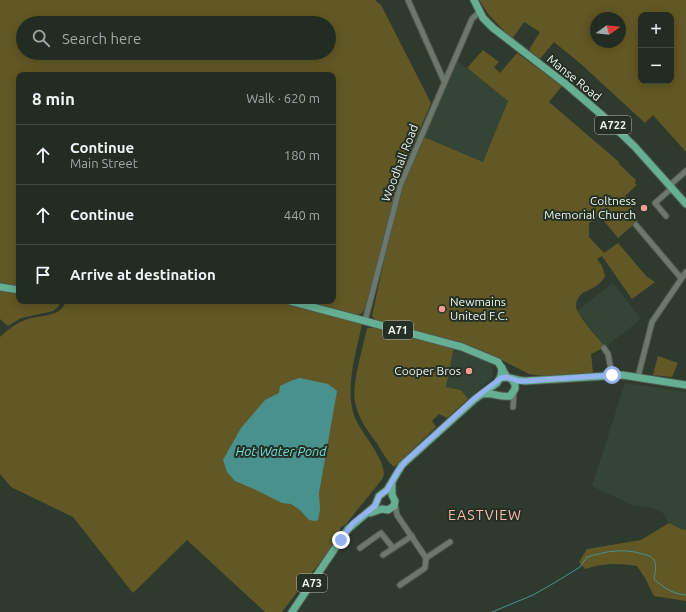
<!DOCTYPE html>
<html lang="en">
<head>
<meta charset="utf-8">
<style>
  body { margin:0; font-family:Ubuntu,sans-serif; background:#2b342b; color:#f1f3f6 }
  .controls { position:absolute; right:12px; top:12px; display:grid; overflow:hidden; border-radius:8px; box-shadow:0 2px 10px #0003 }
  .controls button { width:36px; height:36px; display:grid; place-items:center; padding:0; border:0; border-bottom:1px solid #404841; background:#232c23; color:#f1f3f6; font:20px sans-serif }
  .compass { position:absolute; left:590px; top:12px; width:36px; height:36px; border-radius:50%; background:#232c23; box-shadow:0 2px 10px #0003; rotate:75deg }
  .stop { position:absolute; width:12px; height:12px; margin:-9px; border:3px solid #95b2f1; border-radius:50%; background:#fff }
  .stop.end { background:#95b2f1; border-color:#fff; box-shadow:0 1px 4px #0008 }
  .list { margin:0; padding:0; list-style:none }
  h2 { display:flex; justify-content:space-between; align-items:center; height:52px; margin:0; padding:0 16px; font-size:17px }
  h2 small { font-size:13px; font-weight:400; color:#a3a7a6 }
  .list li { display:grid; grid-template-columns:26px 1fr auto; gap:12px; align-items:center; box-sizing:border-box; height:60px; padding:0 16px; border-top:1px solid #404841 }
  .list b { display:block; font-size:15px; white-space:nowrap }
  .list p { margin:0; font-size:13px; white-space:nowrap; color:#a3a7a6 }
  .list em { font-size:13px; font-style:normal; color:#a3a7a6 }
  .icon { flex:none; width:22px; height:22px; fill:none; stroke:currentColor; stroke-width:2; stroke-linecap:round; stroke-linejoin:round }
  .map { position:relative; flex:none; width:686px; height:612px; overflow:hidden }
  .search { position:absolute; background:#232c23; box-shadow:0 2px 10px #0003; left:16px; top:16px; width:320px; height:44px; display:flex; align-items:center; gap:10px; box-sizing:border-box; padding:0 14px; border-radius:22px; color:#a3a7a6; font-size:15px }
  .panel { position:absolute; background:#232c23; box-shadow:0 2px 10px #0003; left:16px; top:72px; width:320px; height:232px; border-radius:8px }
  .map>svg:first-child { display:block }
</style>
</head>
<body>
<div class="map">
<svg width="686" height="612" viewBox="0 0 686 612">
  <rect width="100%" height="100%" fill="#2f3a2f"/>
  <g fill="#354535">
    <path d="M457 61 508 101 483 162 424 137Z"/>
    <path d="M613 283 641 319 605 347 577 311Z"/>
    <path d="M454 347 485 359 489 362 493 368 492 378 468 399 461 390 446 387Z"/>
    <path d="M625 383 686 392V529L683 530 669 523 663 513 652 508 632 505 592 486Z"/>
  </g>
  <g fill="#625825" fill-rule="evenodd">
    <path d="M0 0H375L381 5 431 103 400 177 365 309 362 313 358 315 307 301H333V75H19V287L0 283ZM23 23H329V53H23Z"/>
    <path d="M479 0H686V152L653 115 645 123 581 64 554 42 539 60 530 53V48L540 32 524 22 512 39 489 15ZM641 15H671V81H641ZM596 18H620V42H596Z"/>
    <path d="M483 50 499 62 494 67 500 73 517 53 562 86 549 102 619 162V164L636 180 635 183 637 185 625 196 632 207 629 210 638 221 618 238 600 216 589 223V237L604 253 618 243 647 277 655 282 632 299 602 256 597 259 602 266 605 276C600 286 592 288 583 293 577 297 574 305 578 312 584 323 597 337 605 347L591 354 593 373 544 376 529 374 490 354 470 346 377 322 372 316 395 211 406 177 424 137 483 162 508 101 467 68Z"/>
    <path d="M0 290 19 293V301H59V306L53 311 21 318 8 326 0 319Z"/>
    <path d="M66 301H277L362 324C356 353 344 390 355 418 361 433 389 463 383 478L346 524 341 527 336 541 282 612H265L187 540 133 593 73 517 11 487 0 474V337C7 331 14 324 23 321 37 314 61 319 66 301Z"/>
    <path d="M367 328H375L454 347 446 387 461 390 468 399 447 418 439 414 432 421 436 427 394 467C386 460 382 451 376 442 367 430 357 416 355 401 352 382 363 348 367 328Z"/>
    <path d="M658 356 678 363 672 377 653 375Z"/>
    <path d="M669 523 683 530 686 529V601L654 596 645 578 637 566C619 563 602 563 585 569L579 562 587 549 641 540Z"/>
  </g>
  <path fill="#49918d" d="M300 378 328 384 337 391 319 493 320 510 318 520 315 521 309 520 300 510 291 504 282 503 254 489 235 481 227 472 223 460 241 428 265 400 279 393 280 386 293 380Z"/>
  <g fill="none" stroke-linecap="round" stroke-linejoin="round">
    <path stroke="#49918d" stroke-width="1" d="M492 612 533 595 554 583 580 567 587 557C608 551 622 548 643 554 647 555 651 556 654 560 657 565 655 573 654 579 664 588 673 594 686 595"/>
    <g stroke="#4e584e" stroke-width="7">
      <g id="minor">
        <path d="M408 0 444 81"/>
        <path d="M670 185 686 171"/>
        <path d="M666 216 655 203 672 188"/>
        <path d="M636 225 681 278"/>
        <path d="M365 321 400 186 472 19 479 12"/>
        <path d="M604 348 608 354 612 375"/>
        <path d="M638 377 652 322 686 272"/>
        <path d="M513 407 514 392"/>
        <path d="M395 503 397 515 426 558 425 568 400 585"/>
        <path d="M360 548 381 533 393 548"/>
        <path d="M383 555 412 536"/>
        <path d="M426 558 450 542"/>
      </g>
    </g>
    <g stroke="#4e584e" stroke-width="9">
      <g id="major">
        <path d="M474 0 483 18 493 28 567 85 603 116 635 147 686 204"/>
        <path d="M0 287 19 290"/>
        <path d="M290 301 462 347 498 362 507 377"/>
        <path d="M502 378C509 376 517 381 525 381L622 375 686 385"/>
        <path d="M482 394C493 392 501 398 510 396L515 389V384L512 380"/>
        <path d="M370 513 382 509 388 510 394 506 395 501 392 495V484"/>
        <path d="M292 612 348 529 375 506 379 496 387 490 402 465 475 399 497 383 501 376 502 368"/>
      </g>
    </g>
    <use href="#minor" stroke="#6b786b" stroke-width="5"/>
    <use href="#major" stroke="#65af92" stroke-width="7"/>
  </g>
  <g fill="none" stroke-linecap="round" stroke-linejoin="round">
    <path stroke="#95b2f1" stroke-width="5" d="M341 540 353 523 375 506 379 496 387 490 398 471 405 462 475 398 501 378 507 377 518 381H525L612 375"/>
  </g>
  <g fill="#f59c90" stroke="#253025" stroke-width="1.5">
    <circle cx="644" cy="208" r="4"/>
    <circle cx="442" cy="309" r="4"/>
    <circle cx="469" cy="371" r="4"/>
  </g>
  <g text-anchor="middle" stroke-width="4" stroke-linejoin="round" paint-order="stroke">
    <g fill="#253025" stroke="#b0b8b0" stroke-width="1">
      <rect x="595" y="116" width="36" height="18" rx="3"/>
      <rect x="383" y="321" width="30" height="18" rx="3"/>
      <rect x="297" y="574" width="30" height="18" rx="3"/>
    </g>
    <g font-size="11" font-weight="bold" fill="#ecf3eb">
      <text x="613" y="129">A722</text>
      <text x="398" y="334">A71</text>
      <text x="312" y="587">A73</text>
    </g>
    <g font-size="12" fill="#ecf3eb" stroke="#253025">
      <text transform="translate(574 78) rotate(39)" y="4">Manse Road</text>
      <text transform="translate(400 163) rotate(-69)" y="4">Woodhall Road</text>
    </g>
    <g font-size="12" fill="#ecf3eb" stroke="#253025" text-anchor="end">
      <text x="636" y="205">Coltness<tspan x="636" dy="14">Memorial Church</tspan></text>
      <text x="450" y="306" text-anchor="start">Newmains<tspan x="450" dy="14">United F.C.</tspan></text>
      <text x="461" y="375">Cooper Bros</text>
    </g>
    <g font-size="13" font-style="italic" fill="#6fded9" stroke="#253025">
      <text x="281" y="456">Hot Water Pond</text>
    </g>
    <g font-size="14" letter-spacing="1" fill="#febab0" stroke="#253025">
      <text x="485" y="520">EASTVIEW</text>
    </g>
  </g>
</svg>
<div class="controls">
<button>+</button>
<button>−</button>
</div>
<svg class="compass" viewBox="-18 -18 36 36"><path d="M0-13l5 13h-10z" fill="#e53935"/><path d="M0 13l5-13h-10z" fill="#a3a7a6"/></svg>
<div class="stop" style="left:612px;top:375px"></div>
<div class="stop end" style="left:341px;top:540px"></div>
<div class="search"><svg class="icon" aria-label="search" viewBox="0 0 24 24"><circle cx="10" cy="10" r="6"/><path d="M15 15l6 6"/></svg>Search here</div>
<section class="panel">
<h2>8 min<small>Walk · 620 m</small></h2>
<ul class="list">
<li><svg class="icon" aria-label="ahead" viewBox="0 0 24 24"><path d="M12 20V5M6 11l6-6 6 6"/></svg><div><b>Continue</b><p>Main Street</p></div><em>180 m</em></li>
<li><svg class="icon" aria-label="ahead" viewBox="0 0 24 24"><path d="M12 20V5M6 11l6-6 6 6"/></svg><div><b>Continue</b></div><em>440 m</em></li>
<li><svg class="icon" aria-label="arrive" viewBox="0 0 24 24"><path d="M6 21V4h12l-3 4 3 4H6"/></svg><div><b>Arrive at destination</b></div></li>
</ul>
</section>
</div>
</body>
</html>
